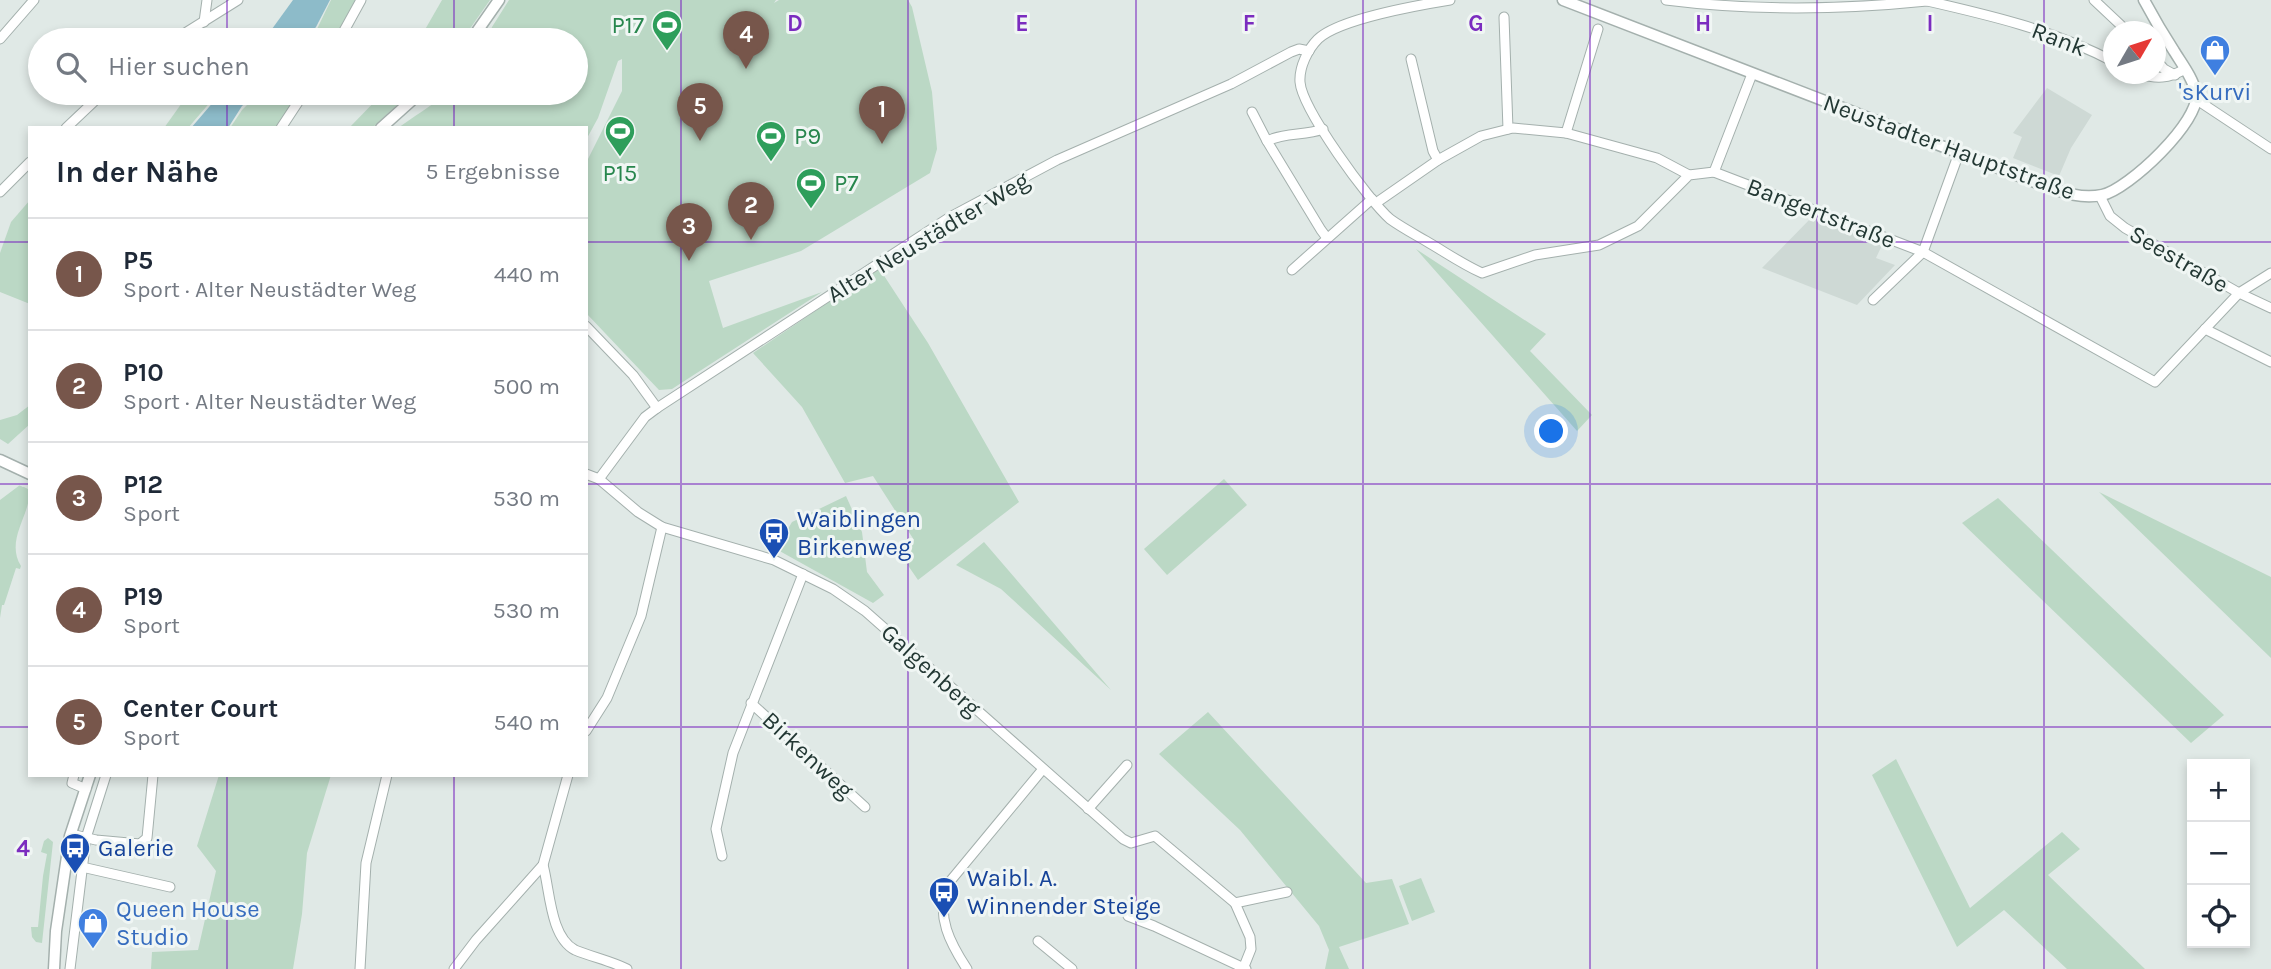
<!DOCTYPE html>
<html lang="de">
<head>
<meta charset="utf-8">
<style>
  body { margin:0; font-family:Karla,sans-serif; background:#f6f6f7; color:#1f2937 }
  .controls { position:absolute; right:21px; bottom:21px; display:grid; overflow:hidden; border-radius:0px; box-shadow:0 4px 10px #0003 }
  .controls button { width:63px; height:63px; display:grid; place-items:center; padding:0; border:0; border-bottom:2px solid #e0e1e3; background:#fff; color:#1f2937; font:35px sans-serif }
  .compass { position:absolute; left:2103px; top:21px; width:63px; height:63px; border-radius:50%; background:#fff; box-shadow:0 4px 10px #0003; rotate:51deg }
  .you { position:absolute; left:1552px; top:432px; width:24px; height:24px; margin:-18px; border:5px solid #fff; border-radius:50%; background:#1a73e8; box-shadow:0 0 0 10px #1a73e833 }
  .badge { display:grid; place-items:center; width:46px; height:46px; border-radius:50%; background:#77564b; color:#fff; font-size:23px; font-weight:700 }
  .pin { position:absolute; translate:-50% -58px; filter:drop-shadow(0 2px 4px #0008) }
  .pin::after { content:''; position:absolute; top:37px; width:24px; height:21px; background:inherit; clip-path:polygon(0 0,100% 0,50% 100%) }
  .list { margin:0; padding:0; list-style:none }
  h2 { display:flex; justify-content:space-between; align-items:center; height:91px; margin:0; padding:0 28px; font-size:30px }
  h2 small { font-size:23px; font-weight:400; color:#747a83 }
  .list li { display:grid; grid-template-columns:46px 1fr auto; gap:21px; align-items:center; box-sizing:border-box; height:112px; padding:0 28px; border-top:2px solid #e0e1e3 }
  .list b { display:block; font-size:26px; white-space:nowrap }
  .list p { margin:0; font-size:23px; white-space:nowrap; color:#747a83 }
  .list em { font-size:23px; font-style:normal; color:#747a83 }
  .icon { flex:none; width:38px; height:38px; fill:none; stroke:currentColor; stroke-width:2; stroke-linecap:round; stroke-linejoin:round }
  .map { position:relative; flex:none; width:2271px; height:969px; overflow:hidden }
  .search { position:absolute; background:#fff; box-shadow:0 4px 10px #0003; left:28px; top:28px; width:560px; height:77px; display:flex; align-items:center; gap:18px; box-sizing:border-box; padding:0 24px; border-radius:38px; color:#747a83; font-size:26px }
  .panel { position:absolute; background:#fff; box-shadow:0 4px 10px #0003; left:28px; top:126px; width:560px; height:651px; border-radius:0px }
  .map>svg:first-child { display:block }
</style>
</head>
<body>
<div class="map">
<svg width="2271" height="969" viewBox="0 0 2271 969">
  <rect width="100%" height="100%" fill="#e0e9e6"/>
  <g fill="#ced9d5">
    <path d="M2047 88 2092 115 2071 148 2059 176 2013 158 2022 137 2013 133Z"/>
    <path d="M1812 217 1883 243 1876 258 1895 265 1857 305 1762 268Z"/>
  </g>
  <g fill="#bbd8c5">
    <path d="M331 0H357L335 40H309L317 29Z"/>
    <path d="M442 0H490L462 40H419Z"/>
    <path d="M509 0H776L774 3 779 0H908L912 7 932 92 937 149 930 173 801 251 709 281 723 328 822 292 672 389 659 390 586 313V163L622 91V59L618 61 598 118 586 140V128H398C414 116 431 107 446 93H576V40H488L492 27Z"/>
    <path d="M189 93H218L188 128H164Z"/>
    <path d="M259 93H300L276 128H230L242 110Z"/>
    <path d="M383 93H410L372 128H349Z"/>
    <path d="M30 200V304L0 292V253L11 222Z"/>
    <path d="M1416 249 1546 334 1530 351 1592 415 1577 431Z"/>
    <path d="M879 268 928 343 1019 502 918 580 898 551 914 540 873 476 845 483 802 407 753 353Z"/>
    <path d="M30 405V424L8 444 0 439V420L17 415Z"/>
    <path d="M1224 479 1247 505 1167 575 1144 549Z"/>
    <path d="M20 485 30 490C30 516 5 540 21 566L20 569 16 568 4 605H2L0 618V500Z"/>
    <path d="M2099 492 2271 577V658Z"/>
    <path d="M846 496 862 532 867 572 884 595 873 603 776 549 792 522Z"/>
    <path d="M1998 498 2224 715 2191 743 1962 523Z"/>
    <path d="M984 542 1111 690 1001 589 956 565Z"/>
    <path d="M1208 712 1366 883 1392 879 1409 924 1339 947 1349 969H1325L1329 950 1319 926 1240 830 1159 754Z"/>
    <path d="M1896 759 1970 908 2062 832 2080 849 2048 875 2145 969H2067L2004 910 1957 947 1872 775Z"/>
    <path d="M219 775H331L307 853 302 914 293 969H151L152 952 198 950 216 871 197 846Z"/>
    <path d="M48 838 53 842 42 943 36 942 32 937 31 927H38L43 876 47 854 41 852 44 841Z"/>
    <path d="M1421 878 1435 912 1412 921 1399 886Z"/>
  </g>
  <g fill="#8dbbc9">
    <path d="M293 0H330L316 27 305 40H264Z"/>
    <path d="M221 93H256L242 106 228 128H191Z"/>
  </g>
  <path fill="#e0e9e6" d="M9 444 30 454V482L23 487 0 476V453Z"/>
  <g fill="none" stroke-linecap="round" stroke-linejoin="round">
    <g stroke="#a4b0ad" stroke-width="11">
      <g id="minor">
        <path d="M1450 0C1419 5 1339 19 1318 39 1308 49 1299 67 1300 82 1302 109 1369 201 1390 219 1401 227 1414 234 1426 241 1445 252 1462 264 1482 273L1535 255 1599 245 1638 226 1689 175 1714 172 1923 252 2155 382 2239 293 2271 273"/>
        <path d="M1666 0C1753 11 1839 10 1927 1"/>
        <path d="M1923 0C1989 15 2054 30 2114 62"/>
        <path d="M2094 0 2128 32"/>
        <path d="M1504 17 1508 129"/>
        <path d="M204 22 207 0"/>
        <path d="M0 39 34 0"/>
        <path d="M174 40 238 0"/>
        <path d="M339 40 361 0"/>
        <path d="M1411 59 1433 151 1438 160"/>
        <path d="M2156 60 2164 69 2175 75"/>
        <path d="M2138 74C2157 79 2168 79 2185 69"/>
        <path d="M2197 100 2271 149"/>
        <path d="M1252 112 1267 141"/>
        <path d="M66 128 103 93"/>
        <path d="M281 128 304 93"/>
        <path d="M1323 129C1305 136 1285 132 1267 141L1321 230 1327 238"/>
        <path d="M1566 133 1598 29"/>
        <path d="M1714 172 1752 74"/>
        <path d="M0 192 30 162"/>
        <path d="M2100 196 2110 216 2125 228 2239 293 2271 308"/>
        <path d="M1376 203 1438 160 1481 136 1513 128 1566 133 1657 158 1689 175"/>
        <path d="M1292 270 1372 199"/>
        <path d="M1873 300 1923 252 1959 153"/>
        <path d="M586 326 633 375 657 408"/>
        <path d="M2205 329 2271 362"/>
        <path d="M586 474 599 479 638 512 662 527 774 560 833 589 865 611 1123 839 1131 843 1155 836 1235 903 1250 937 1251 949 1243 969"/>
        <path d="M599 479 645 417 657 408 950 217 1057 160 1231 84 1291 52 1299 49 1309 51"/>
        <path d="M751 703 865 807"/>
        <path d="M586 731 607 698 641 616 662 527"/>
        <path d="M74 775 72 783 86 789"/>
        <path d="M1088 809 1127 765"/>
        <path d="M71 834 96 840 140 844 147 838 153 775"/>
        <path d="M722 856 716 829 733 753 803 574"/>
        <path d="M543 865C550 890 550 937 575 950 592 957 611 961 627 969"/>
        <path d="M82 867 170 887"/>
        <path d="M1235 903 1287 892"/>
        <path d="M1128 916 1154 926 1246 969"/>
        <path d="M1038 941 1072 969"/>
        <path d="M70 969 86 838 106 775"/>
        <path d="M360 969 366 863 387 775"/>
        <path d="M454 969 476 940 543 865 568 775"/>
        <path d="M967 969C950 943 936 917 947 885L1043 769"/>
      </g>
    </g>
    <g stroke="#a4b0ad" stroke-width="13">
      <g id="tertiary">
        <path d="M1563 0 2045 186C2064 193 2082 199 2102 195 2128 190 2202 120 2196 93 2193 78 2182 64 2174 51 2163 34 2153 17 2144 0"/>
        <path d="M471 40 499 0"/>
        <path d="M381 128 420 93"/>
        <path d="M0 460 30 474"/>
        <path d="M54 969 56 931 70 836 90 775"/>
      </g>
    </g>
    <use href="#minor" stroke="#fff" stroke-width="9"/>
    <use href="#tertiary" stroke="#fff" stroke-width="10"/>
  </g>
  <path fill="none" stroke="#7b2cbf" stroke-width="2" stroke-opacity="0.55" d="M227 0V40M454 0V40M681 0V969M908 0V969M1136 0V969M1363 0V969M1590 0V969M1817 0V969M2044 0V969M227 93V128M454 93V128M0 242H30M586 242H2271M0 484H30M586 484H2271M0 727H30M586 727H2271M227 775V969M454 775V969"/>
  <defs>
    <g id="stadium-pin" transform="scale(1.575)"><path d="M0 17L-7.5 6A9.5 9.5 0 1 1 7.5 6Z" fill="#2e9e5b" stroke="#f0f6f4"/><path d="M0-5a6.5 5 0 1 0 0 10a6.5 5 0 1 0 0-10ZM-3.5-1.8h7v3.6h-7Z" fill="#fff"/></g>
    <g id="shop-pin" transform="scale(1.575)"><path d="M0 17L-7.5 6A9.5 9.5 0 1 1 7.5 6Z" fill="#3f7fe0" stroke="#f0f6f4"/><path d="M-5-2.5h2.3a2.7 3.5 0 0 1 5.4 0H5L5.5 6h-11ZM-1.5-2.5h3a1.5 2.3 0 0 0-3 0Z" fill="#fff"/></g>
    <g id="bus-pin" transform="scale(1.575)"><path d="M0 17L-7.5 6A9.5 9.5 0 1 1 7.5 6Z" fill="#1a4fb4" stroke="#f0f6f4"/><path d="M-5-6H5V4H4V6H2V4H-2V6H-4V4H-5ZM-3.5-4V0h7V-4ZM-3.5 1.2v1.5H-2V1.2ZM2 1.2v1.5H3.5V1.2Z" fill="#fff"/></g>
  </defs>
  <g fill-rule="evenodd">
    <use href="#stadium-pin" x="667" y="25"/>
    <use href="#shop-pin" x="2215" y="50"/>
    <use href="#stadium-pin" x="620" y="131"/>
    <use href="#stadium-pin" x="771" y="136"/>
    <use href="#stadium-pin" x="811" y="183"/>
    <use href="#bus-pin" x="774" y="533"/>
    <use href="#bus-pin" x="75" y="848"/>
    <use href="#bus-pin" x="944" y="892"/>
    <use href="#shop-pin" x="93" y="923"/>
  </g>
  <g text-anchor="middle" stroke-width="6" stroke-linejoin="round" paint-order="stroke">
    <g font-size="24" fill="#27864d" stroke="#f0f6f4" text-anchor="start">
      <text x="644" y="33" text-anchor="end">P17</text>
      <text x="794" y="144">P9</text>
      <text x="620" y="181" text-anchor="middle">P15</text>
      <text x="834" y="191">P7</text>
    </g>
    <g font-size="24" fill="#233834" stroke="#f0f6f4">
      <text transform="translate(2059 39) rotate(21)" y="8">Rank</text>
      <text transform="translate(1949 147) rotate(20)" y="8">Neustadter Hauptstraße</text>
      <text transform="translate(1821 213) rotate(21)" y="8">Bangertstraße</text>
      <text transform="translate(928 237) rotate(-31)" y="8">Alter Neustädter Weg</text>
      <text transform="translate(2179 259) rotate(30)" y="8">Seestraße</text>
      <text transform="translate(931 670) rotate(42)" y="8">Galgenberg</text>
      <text transform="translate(808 755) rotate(43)" y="8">Birkenweg</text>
    </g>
    <g font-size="24" fill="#366cbe" stroke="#f0f6f4">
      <text x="2215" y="100">'sKurvi</text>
      <text x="116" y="917" text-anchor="start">Queen House<tspan x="116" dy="28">Studio</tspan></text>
    </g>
    <g font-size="24" fill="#164399" stroke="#f0f6f4" text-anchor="start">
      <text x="797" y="527">Waiblingen<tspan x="797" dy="28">Birkenweg</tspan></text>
      <text x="98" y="856">Galerie</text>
      <text x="967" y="886">Waibl. A.<tspan x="967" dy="28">Winnender Steige</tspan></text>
    </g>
  </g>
  <g font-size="23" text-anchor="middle" font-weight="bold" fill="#7b2cbf" stroke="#f0f6f4" stroke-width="6" stroke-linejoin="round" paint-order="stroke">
    <text x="795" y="31">D</text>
    <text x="1022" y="31">E</text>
    <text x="1249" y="31">F</text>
    <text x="1476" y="31">G</text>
    <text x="1703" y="31">H</text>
    <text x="1930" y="31">I</text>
    <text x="23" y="856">4</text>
  </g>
</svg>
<div class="controls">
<button>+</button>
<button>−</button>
<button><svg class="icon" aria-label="locate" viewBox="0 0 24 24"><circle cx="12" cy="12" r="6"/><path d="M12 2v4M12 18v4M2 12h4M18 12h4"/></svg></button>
</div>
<svg class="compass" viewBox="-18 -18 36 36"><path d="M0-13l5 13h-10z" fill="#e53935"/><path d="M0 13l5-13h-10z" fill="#747a83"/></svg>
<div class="you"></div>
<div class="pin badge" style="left:882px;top:144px">1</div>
<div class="pin badge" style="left:751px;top:240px">2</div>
<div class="pin badge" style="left:689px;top:261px">3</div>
<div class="pin badge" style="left:746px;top:69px">4</div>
<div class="pin badge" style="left:700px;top:141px">5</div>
<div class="search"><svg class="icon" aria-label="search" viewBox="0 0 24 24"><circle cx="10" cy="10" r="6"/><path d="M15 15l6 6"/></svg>Hier suchen</div>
<section class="panel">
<h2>In der Nähe<small>5 Ergebnisse</small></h2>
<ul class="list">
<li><span class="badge">1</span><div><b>P5</b><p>Sport · Alter Neustädter Weg</p></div><em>440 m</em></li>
<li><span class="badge">2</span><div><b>P10</b><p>Sport · Alter Neustädter Weg</p></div><em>500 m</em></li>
<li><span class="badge">3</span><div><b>P12</b><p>Sport</p></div><em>530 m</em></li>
<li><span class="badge">4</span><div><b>P19</b><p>Sport</p></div><em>530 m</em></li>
<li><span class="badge">5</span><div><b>Center Court</b><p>Sport</p></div><em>540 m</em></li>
</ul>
</section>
</div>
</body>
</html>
